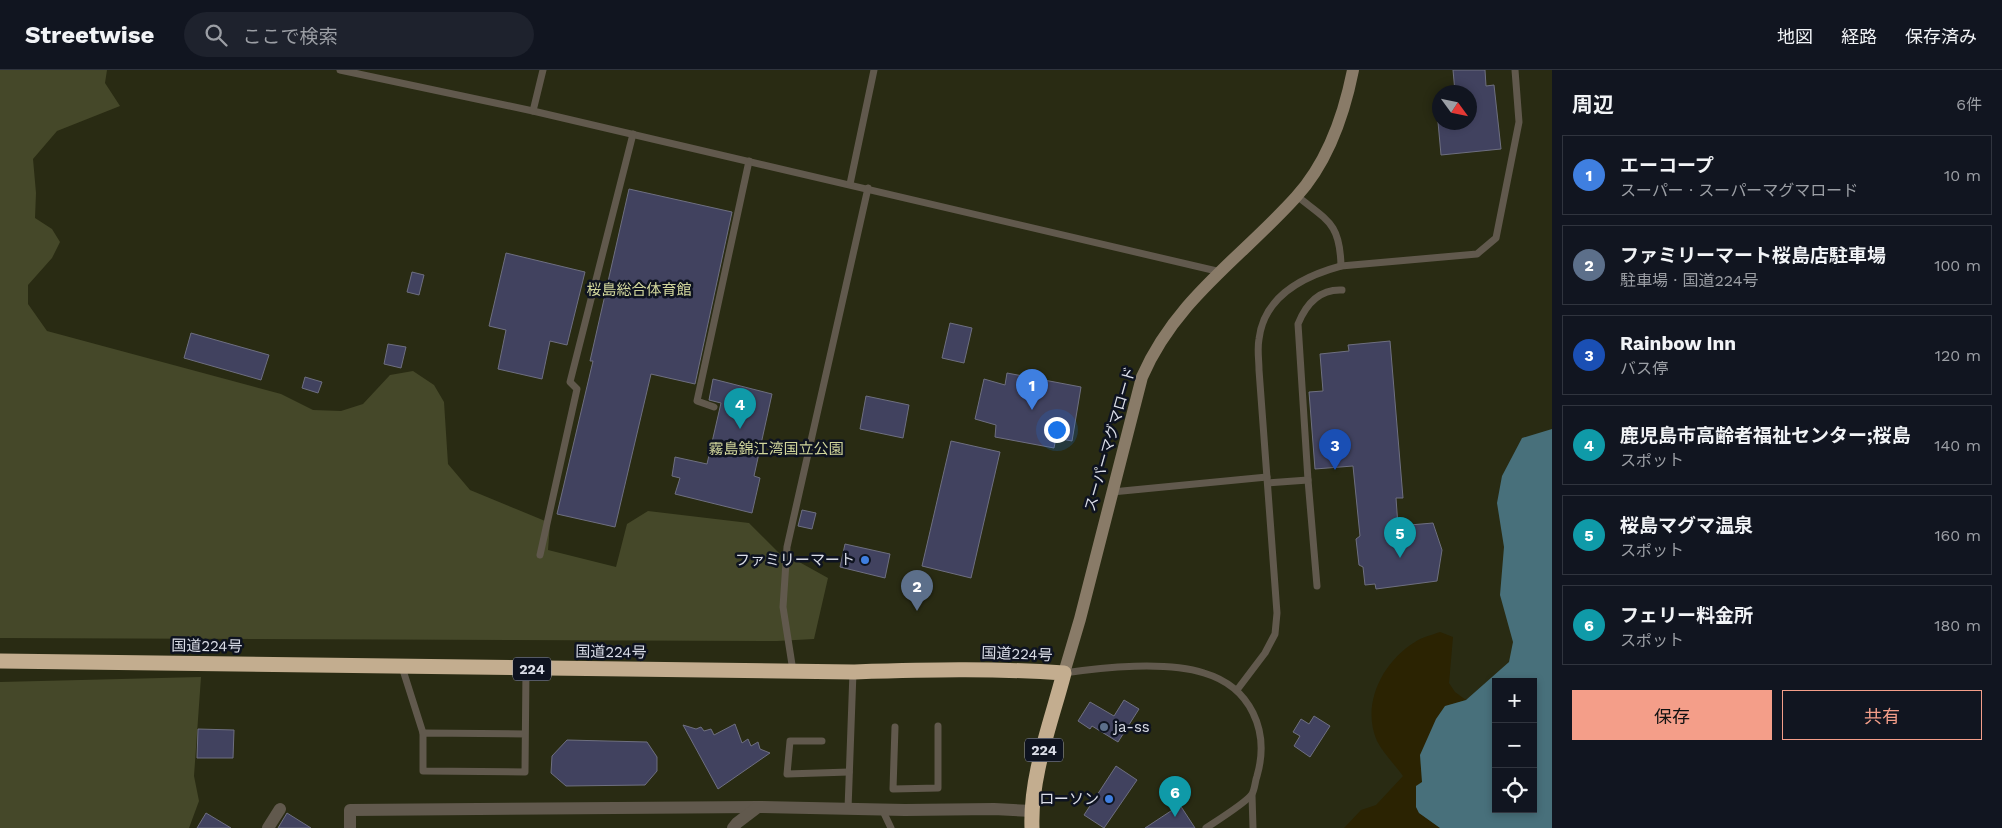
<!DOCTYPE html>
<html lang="ja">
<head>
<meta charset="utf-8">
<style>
  body { margin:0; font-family:"Work Sans","Noto Sans JP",sans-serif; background:#1e222d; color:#f1f3f6 }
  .controls { position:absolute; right:15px; bottom:15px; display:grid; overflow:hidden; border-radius:0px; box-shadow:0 2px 8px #0003 }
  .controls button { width:45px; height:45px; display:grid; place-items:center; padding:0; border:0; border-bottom:1px solid #30343e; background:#111520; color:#f1f3f6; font:25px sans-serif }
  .compass { position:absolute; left:1432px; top:15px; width:45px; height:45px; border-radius:50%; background:#111520; box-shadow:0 2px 8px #0003; rotate:123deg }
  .you { position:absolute; left:1056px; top:359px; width:18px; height:18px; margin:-12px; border:4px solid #fff; border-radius:50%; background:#1a73e8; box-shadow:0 0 0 8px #1a73e833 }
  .badge { display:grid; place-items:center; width:32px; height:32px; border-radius:50%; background:#f49e89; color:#fff; font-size:16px; font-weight:700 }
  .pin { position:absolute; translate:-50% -41px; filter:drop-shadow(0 1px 2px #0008) }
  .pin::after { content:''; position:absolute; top:26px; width:18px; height:15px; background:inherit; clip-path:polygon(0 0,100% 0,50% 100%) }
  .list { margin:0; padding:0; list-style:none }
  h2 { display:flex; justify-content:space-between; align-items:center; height:65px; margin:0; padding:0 20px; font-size:21px }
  h2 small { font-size:16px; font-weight:400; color:#9c9fa5 }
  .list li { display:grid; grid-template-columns:32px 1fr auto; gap:15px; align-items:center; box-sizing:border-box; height:80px; margin:0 10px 10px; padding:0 10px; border:1px solid #30343e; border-radius:0px }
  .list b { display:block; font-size:19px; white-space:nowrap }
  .list p { margin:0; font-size:16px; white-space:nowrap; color:#9c9fa5 }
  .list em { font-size:16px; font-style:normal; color:#9c9fa5 }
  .actions { display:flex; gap:10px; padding:15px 20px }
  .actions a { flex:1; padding:11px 0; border:1px solid #f49e89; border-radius:0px; text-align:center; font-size:18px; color:#f49e89 }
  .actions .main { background:#f49e89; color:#111 }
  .icon { flex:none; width:28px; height:28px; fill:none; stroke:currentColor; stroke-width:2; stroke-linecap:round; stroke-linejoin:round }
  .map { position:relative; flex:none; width:1552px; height:758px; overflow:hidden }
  header { display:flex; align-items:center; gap:30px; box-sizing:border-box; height:70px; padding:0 25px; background:#111520; border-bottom:1px solid #30343e }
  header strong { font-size:24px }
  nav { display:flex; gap:28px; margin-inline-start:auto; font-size:18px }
  .search { width:350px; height:45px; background:#1e222d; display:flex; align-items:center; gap:12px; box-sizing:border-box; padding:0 18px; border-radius:28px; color:#9c9fa5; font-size:19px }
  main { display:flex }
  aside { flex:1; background:#111520 }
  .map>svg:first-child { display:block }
</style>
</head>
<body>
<header>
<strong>Streetwise</strong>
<div class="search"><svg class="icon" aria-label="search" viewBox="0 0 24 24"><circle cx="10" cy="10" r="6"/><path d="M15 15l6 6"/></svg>ここで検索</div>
<nav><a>地図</a><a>経路</a><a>保存済み</a></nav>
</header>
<main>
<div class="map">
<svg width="1552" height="758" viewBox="0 0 1552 758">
  <rect width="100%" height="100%" fill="#171c2a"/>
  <path fill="#292b13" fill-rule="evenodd" d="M0 0H1552V758H0ZM1440 22H1470V52H1440ZM1496 612H1533V739H1496Z"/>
  <g fill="#454829">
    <path d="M0 0H107L105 13 120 36 57 61 33 89 36 123 35 148 52 159 60 172 52 188 28 215V234L47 261 281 324 313 340 341 341 363 334 390 305 413 301 434 315 444 332 448 394 470 420 550 453 548 480 616 497 627 454 648 441 749 453 781 485 792 488 828 508 814 569 777 571 0 568Z"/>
    <path d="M201 607 194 706 199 731 189 758H0V612Z"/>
  </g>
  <path fill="#2b2302" d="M1440 562 1453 567 1449 613 1455 622 1466 630 1446 636 1420 685 1422 712 1416 737 1419 743 1440 758H1344L1361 740 1376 735 1403 706C1395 695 1383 683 1377 671 1361 635 1382 592 1415 572 1422 567 1432 565 1440 562Z"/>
  <path fill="#48707b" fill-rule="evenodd" d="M1552 359V758H1440L1419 743 1416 737V716L1422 712 1420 685 1436 649 1445 636 1466 630 1509 592 1513 572 1500 525 1504 477 1497 433 1502 406 1522 368ZM1496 612H1533V739H1496Z"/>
  <g fill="#41425f" stroke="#6e6f80">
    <path d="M1453 0H1485L1486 16 1494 15 1501 79 1441 85 1438 52H1470V22H1455Z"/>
    <path d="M629 119 732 142 695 314 651 304 615 457 557 444 593 291H590Z"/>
    <path d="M506 183 585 202 567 275 550 271 542 309 498 299 506 260 489 256Z"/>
    <path d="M412 202 424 205 419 225 407 222Z"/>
    <path d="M950 253 972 258 964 293 942 288Z"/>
    <path d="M191 263 269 285 261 310 184 288Z"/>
    <path d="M1390 271 1403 428H1396L1398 456 1433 453 1442 480 1437 511 1376 519 1375 514 1365 515 1363 497 1359 495 1356 469 1360 466 1353 396 1315 399 1309 322 1323 321 1320 284 1349 281 1348 275Z"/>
    <path d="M388 274 406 277 401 298 384 294Z"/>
    <path d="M1007 303 1081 317 1072 371 1056 368 1054 378 995 367 996 355 975 349 984 309 1005 315Z"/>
    <path d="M305 307 322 312 318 323 302 318Z"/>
    <path d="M713 309 772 324 754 406 760 408 752 443 675 424 680 408 672 406 675 387 707 394 721 333 709 330Z"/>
    <path d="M866 326 909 335 903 368 860 359Z"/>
    <path d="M951 371 1000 382 971 508 922 496Z"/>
    <path d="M802 440 816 443 812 459 798 456Z"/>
    <path d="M845 474 890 484 885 508 840 497Z"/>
    <path d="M1124 630 1139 639 1118 672 1092 656 1090 659 1078 651 1090 632 1114 646Z"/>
    <path d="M1314 646 1330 656 1310 687 1294 676 1300 666 1293 662 1301 649 1309 654Z"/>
    <path d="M735 654 742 673 748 669 751 676 758 672 760 679 770 683 718 719 683 655 696 659 701 657 704 661 711 659 714 665Z"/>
    <path d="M198 659 234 660 233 688H197Z"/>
    <path d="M567 670 647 672 657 687V701L645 715 566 716 551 703 552 686Z"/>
    <path d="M1116 696 1137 710 1104 758 1084 745Z"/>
    <path d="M1180 735 1195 758H1145Z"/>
    <path d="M206 743 231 758H197Z"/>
    <path d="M287 743 311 758H278Z"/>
  </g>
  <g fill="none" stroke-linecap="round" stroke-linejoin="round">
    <g stroke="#61594d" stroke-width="7">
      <path d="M340 0 533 41 1221 202"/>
      <path d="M533 41 543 0"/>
      <path d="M850 114 874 0"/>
      <path d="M1297 126C1328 151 1340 153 1341 196"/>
      <path d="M714 337 697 331 749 91"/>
      <path d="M1308 410 1298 254C1306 234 1319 219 1342 220"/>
      <path d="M1268 413 1308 410 1317 516"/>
      <path d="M1112 422 1267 407"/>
      <path d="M540 485 577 319 570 312 633 64"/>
      <path d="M402 597 423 663"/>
      <path d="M793 601 783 537 787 477 868 118"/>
      <path d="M1064 603C1103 597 1167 591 1204 603 1251 617 1270 661 1257 706 1255 711 1255 719 1252 724 1247 732 1215 752 1206 758"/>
      <path d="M1237 620 1265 583 1275 564 1277 543 1259 300C1259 290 1257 279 1259 269 1264 226 1304 206 1341 196L1477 184 1496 168 1519 52 1515 0"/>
      <path d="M895 657 893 719 938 718V656"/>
      <path d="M525 664 423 663V701L525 702 526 599"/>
      <path d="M822 671H790L787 704 849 702"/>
      <path d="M1252 725 1253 758"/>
      <path d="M848 739 853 602"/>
      <path d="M882 739 891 758"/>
    </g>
    <g stroke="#61594d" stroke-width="12">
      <path d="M268 758 280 739"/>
      <path d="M350 758V740L758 737"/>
      <path d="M733 758 737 753 758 737 905 740 994 739 1032 741"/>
    </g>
    <path stroke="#897b68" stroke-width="12" d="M1064 603 1080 549 1142 307C1176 229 1241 188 1296 127 1328 92 1344 45 1353 0"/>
    <path stroke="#c3ad8f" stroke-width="15" d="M0 591 853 602C924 600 993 598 1064 603 1051 653 1030 706 1032 758"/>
  </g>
  <g fill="#3f7fe0" stroke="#0e1320" stroke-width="2">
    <circle cx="865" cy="490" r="5"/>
    <circle cx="1109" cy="729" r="5"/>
  </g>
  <circle fill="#5c6f8a" stroke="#0e1320" stroke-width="2" cx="1104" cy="657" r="5"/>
  <g text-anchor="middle" stroke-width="5" stroke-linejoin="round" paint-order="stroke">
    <g fill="#0e1320" stroke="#9da0ab" stroke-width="1">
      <rect x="513" y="587.5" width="38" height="23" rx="4"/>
      <rect x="1025" y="668.5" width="38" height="23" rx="4"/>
    </g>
    <g font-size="14" font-weight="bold" fill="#dadde7">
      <text x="532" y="604">224</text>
      <text x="1044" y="685">224</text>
    </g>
    <g font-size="15" fill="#d1d69b" stroke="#0e1320">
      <text x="639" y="225">桜島総合体育館</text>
      <text x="776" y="384">霧島錦江湾国立公園</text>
    </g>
    <g font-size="15" fill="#dadde7" stroke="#0e1320">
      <text transform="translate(1110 369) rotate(-74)" y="5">スーパーマグマロード</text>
      <text transform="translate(207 576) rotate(1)" y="5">国道224号</text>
      <text transform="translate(611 582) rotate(1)" y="5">国道224号</text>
      <text transform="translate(1017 584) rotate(2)" y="5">国道224号</text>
    </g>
    <g font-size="15" fill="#dadde7" stroke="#0e1320" text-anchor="end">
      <text x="855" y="495">ファミリーマート</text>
      <text x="1114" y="662" text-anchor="start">ja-ss</text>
      <text x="1099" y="734">ローソン</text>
    </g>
  </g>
</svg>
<div class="controls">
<button>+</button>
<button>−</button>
<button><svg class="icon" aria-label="locate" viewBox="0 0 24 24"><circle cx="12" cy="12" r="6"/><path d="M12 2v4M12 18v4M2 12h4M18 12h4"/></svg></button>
</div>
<svg class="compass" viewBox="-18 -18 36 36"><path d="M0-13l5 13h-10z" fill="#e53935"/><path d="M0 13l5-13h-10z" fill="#9c9fa5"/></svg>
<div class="you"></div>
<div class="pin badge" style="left:1032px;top:340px;background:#3f7fe0">1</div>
<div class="pin badge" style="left:917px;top:541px;background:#5c6f8a">2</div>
<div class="pin badge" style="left:1335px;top:400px;background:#1a4fb4">3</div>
<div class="pin badge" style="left:740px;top:359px;background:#0f9aa8">4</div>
<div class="pin badge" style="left:1400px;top:488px;background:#0f9aa8">5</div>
<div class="pin badge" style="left:1175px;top:747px;background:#0f9aa8">6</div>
</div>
<aside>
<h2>周辺<small>6件</small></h2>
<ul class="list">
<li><span class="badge" style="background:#3f7fe0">1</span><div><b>エーコープ</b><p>スーパー · スーパーマグマロード</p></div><em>10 m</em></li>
<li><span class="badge" style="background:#5c6f8a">2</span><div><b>ファミリーマート桜島店駐車場</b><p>駐車場 · 国道224号</p></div><em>100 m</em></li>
<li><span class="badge" style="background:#1a4fb4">3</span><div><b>Rainbow Inn</b><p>バス停</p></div><em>120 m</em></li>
<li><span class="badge" style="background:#0f9aa8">4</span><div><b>鹿児島市高齢者福祉センター;桜島</b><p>スポット</p></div><em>140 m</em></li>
<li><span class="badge" style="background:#0f9aa8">5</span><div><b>桜島マグマ温泉</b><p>スポット</p></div><em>160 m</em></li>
<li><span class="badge" style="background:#0f9aa8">6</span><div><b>フェリー料金所</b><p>スポット</p></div><em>180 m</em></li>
</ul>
<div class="actions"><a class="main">保存</a><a>共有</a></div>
</aside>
</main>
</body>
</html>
